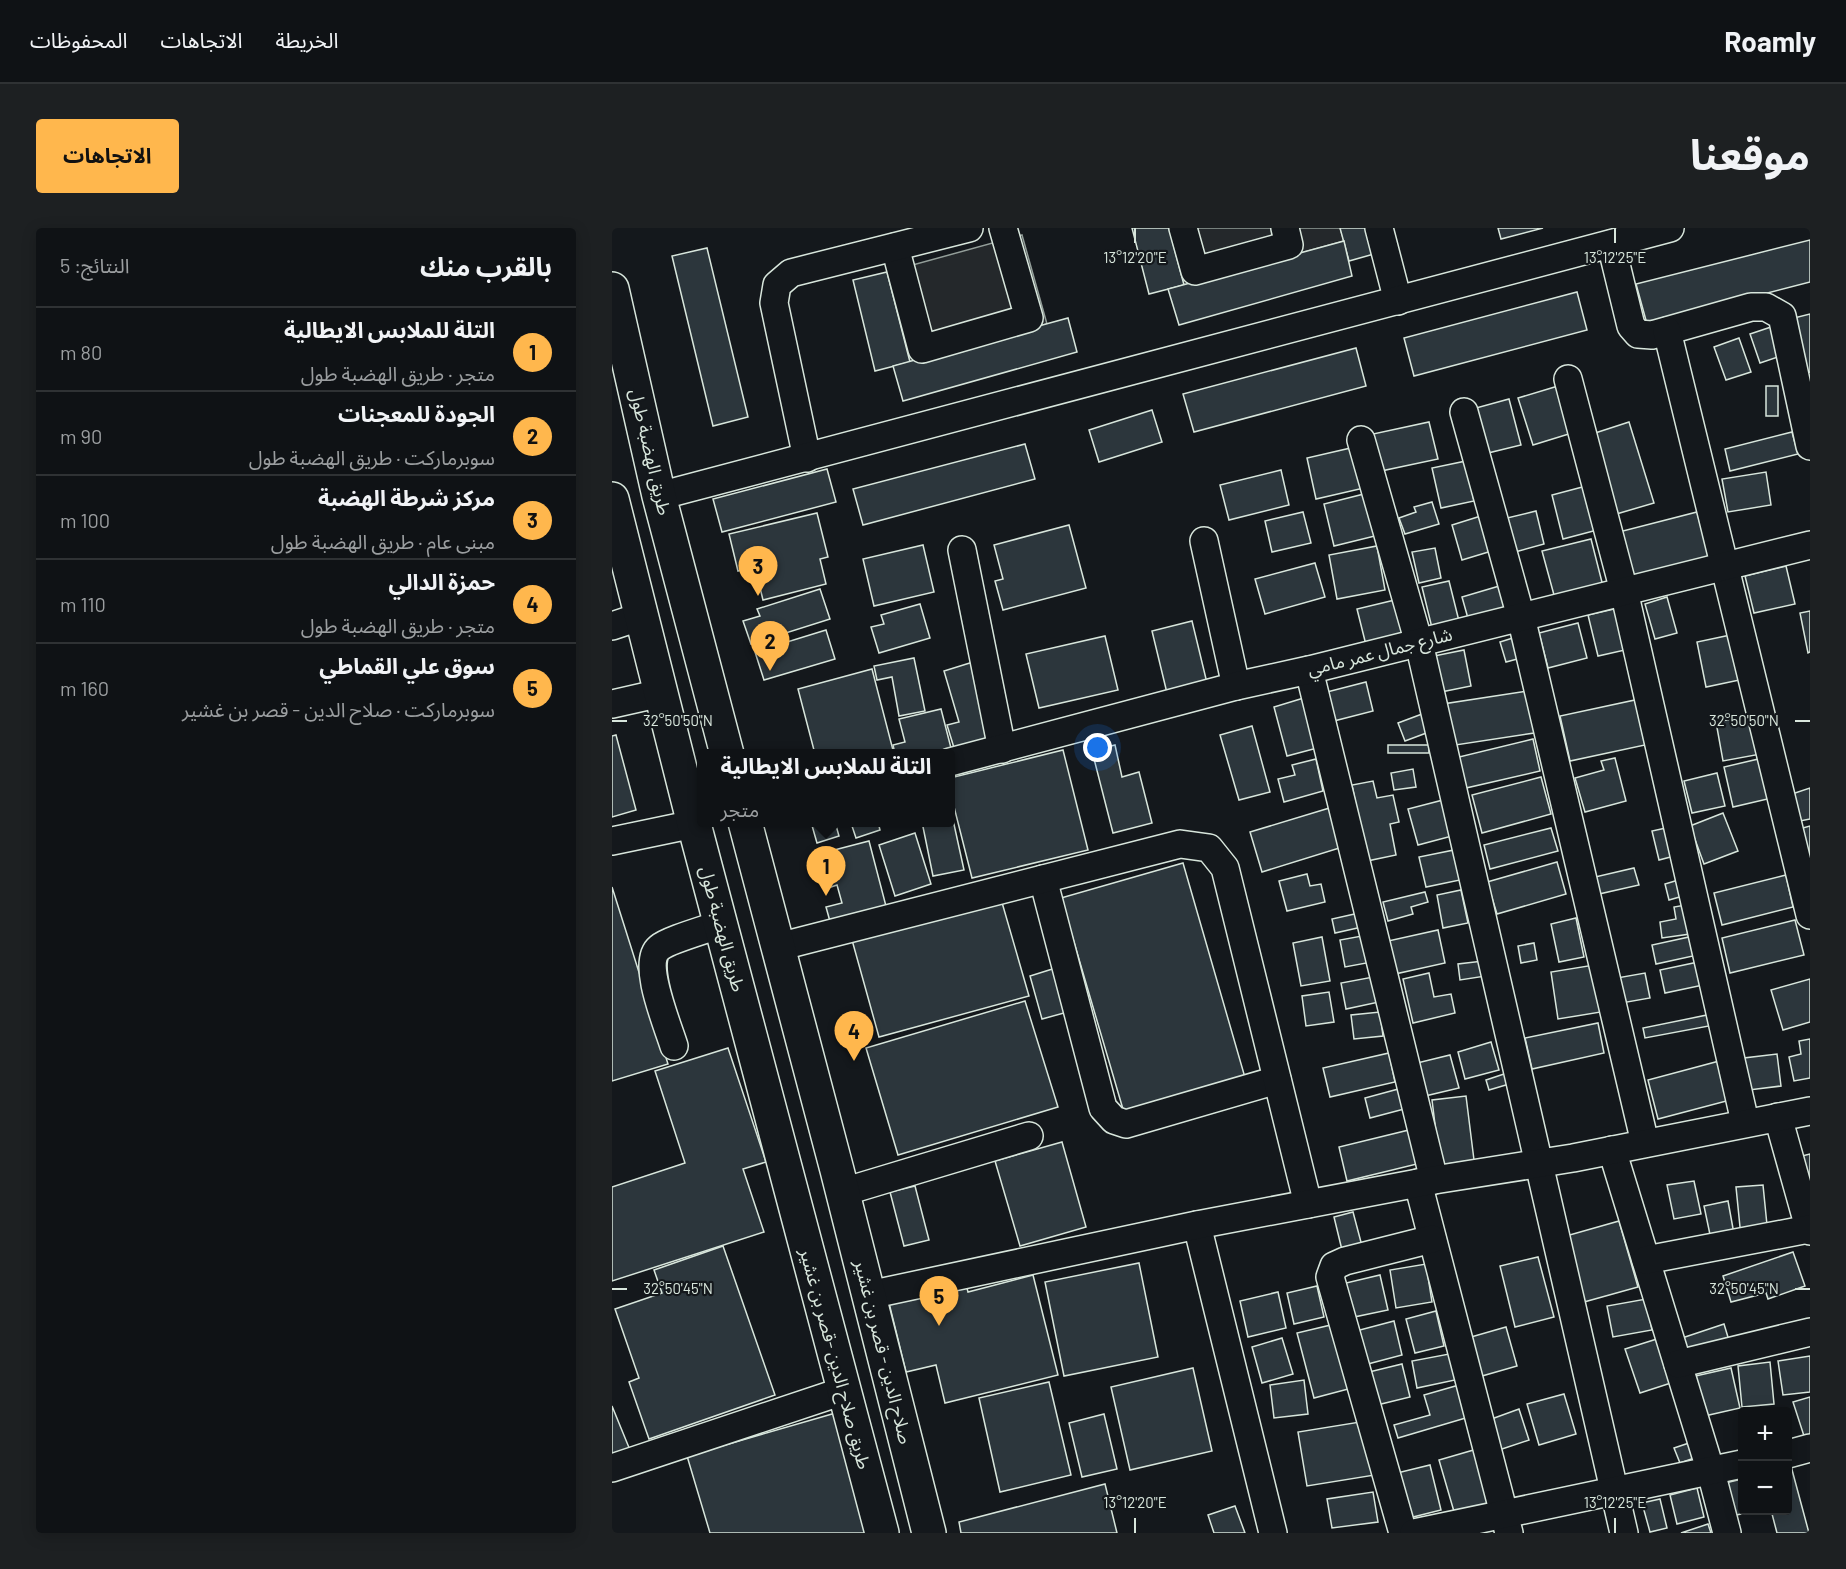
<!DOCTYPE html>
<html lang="ar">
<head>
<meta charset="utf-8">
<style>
  body { margin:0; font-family:Barlow,"Noto Sans Arabic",sans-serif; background:#1d2022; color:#f1f3f6; direction:rtl }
  .controls { position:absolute; right:18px; bottom:18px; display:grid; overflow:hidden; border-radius:6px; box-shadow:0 3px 15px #0003 }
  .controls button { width:54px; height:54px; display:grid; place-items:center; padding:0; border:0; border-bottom:2px solid #2f3234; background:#0f1215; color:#f1f3f6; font:30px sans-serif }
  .you { position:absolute; left:486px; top:520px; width:21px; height:21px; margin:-15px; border:4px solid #fff; border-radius:50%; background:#1a73e8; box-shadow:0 0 0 9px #1a73e833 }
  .badge { display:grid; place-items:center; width:39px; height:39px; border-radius:50%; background:#ffb74d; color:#111; font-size:20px; font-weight:700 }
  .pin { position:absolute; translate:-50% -50px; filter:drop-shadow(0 2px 3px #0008) }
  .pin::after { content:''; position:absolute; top:32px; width:21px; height:18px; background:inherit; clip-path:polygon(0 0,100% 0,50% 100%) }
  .popup { position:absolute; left:85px; top:521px; width:258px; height:78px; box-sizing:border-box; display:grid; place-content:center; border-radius:6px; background:#0f1215; filter:drop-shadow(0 2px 4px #0005); font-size:20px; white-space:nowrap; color:#9b9ea0 }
  .popup b { font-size:22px; color:#f1f3f6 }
  .popup::after { content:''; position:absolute; left:50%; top:100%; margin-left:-12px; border:12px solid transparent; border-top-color:#0f1215 }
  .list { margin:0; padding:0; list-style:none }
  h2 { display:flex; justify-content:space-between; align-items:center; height:78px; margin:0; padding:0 24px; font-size:26px }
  h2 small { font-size:20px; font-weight:400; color:#9b9ea0 }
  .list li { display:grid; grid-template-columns:39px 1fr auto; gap:18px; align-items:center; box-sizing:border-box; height:84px; padding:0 24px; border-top:2px solid #2f3234 }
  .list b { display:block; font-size:22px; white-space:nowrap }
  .list p { margin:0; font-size:20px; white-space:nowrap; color:#9b9ea0 }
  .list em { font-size:20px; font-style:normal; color:#9b9ea0 }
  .map { position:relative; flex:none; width:1198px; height:1305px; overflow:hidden; direction:ltr; border-radius:6px }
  header { display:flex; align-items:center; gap:36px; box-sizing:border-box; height:84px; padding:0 30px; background:#0f1215; border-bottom:2px solid #2f3234 }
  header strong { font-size:28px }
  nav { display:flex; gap:33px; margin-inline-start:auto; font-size:21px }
  .intro { display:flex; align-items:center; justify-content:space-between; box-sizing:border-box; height:144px; padding:0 36px }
  h1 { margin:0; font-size:42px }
  .button { padding:15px 27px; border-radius:6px; background:#ffb74d; color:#111; font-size:21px; font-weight:700 }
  main { display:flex; gap:36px; padding:0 36px }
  aside { flex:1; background:#0f1215; border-radius:6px; box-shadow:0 3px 15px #0003 }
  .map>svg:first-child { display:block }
</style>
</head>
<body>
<header>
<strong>Roamly</strong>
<nav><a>الخريطة</a><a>الاتجاهات</a><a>المحفوظات</a></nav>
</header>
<div class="intro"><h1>موقعنا</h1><a class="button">الاتجاهات</a></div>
<main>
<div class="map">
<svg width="1198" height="1305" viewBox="0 0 1198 1305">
  <rect width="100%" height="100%" fill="#14181c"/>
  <g fill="#24282b" stroke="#939e99" stroke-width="1.5">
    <path d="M557 0H728L732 13 572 57Z"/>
    <path d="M410 7 435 96 298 134 275 44Z"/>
  </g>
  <g fill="#2c363c" stroke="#d8e6dc" stroke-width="1.5">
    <path d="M520 0H557L572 57 537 66Z"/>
    <path d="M728 0H762L769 24 737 33Z"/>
    <path d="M886 0H931L889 11Z"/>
    <path d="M1198 12V54L1035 96 1024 56Z"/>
    <path d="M732 13 740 48 567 97 556 61Z"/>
    <path d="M95 20 136 189 101 198 60 28Z"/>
    <path d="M275 44 298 134 263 143 241 52Z"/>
    <path d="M965 64 975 102 802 148 792 110Z"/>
    <path d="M1198 86V144L1191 146 1178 91Z"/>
    <path d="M456 90 465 124 291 173 281 138Z"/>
    <path d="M1159 99 1169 128 1148 135 1138 106Z"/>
    <path d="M1127 110 1139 144 1114 152 1102 119Z"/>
    <path d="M744 120 754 158 582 204 571 166Z"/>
    <path d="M946 158 960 205 921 217 906 170Z"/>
    <rect x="1154" y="158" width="12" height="30"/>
    <path d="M897 171 909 217 876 225 864 180Z"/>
    <path d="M540 182 550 214 487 234 477 202Z"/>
    <path d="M817 194 826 231 769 243 761 206Z"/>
    <path d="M1017 194 1042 275 1001 287 977 207Z"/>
    <path d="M1180 204 1186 226 1118 243 1113 221Z"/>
    <path d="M413 216 423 251 251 297 241 261Z"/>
    <path d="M743 219 752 260 704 271 695 230Z"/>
    <path d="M854 233 862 273 829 280 820 240Z"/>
    <path d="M215 241 224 274 110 304 101 271Z"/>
    <path d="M669 242 677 277 617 292 608 257Z"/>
    <path d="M1154 244 1159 277 1116 284 1110 251Z"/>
    <path d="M978 257 989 301 951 311 940 267Z"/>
    <path d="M756 265 767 307 722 318 712 276Z"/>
    <path d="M820 274 827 296 793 306 787 290 804 284 802 279Z"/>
    <path d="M924 283 932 316 903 324 895 290Z"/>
    <path d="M691 284 699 315 660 324 653 293Z"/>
    <path d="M1085 284 1098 333 1016 354 1003 305Z"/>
    <path d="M205 285 216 329 208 331 214 356 151 372 143 339 126 343 117 306Z"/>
    <path d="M872 287 883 322 850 332 840 297Z"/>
    <path d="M457 297 474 360 391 382 383 353 391 351 382 317Z"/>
    <path d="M979 311 993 366 945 378 930 323Z"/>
    <path d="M311 317 322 364 262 378 251 331Z"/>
    <path d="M765 318 773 362 725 371 717 327Z"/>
    <path d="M823 320 829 350 807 355 800 324Z"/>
    <path d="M703 335 713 369 653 386 643 351Z"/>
    <path d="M1174 338 1183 376 1142 385 1133 348Z"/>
    <path d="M837 353 848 397 821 404 810 359Z"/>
    <path d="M894 356 904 389 859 401 850 369Z"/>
    <path d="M208 361 218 391 139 416 131 393 148 388 145 381Z"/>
    <path d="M1055 369 1065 405 1043 411 1033 376Z"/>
    <path d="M787 371 797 415 756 425 745 381Z"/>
    <path d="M308 376 318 410 267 425 259 399 272 396 269 387Z"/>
    <path d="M1002 381 1013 422 986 428 976 387Z"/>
    <path d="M1198 383V424L1196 425 1188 385Z"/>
    <path d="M580 393 595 455 555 465 540 403Z"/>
    <path d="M966 395 975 430 936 440 927 405Z"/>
    <path d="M214 402 223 431 152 452 143 424Z"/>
    <path d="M1128 405 1137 450 1094 459 1085 414Z"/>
    <path d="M493 408 506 462 427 480 414 426Z"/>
    <path d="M904 409 909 430 894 434 888 414Z"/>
    <path d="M852 422 859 458 824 465 817 429Z"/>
    <path d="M302 430 313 483 287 488 280 449 265 452 262 438Z"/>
    <path d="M361 434 383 512 343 523 335 497 347 494 332 443Z"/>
    <path d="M260 441 282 526H203L186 461Z"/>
    <path d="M754 454 761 483 718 494 711 465Z"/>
    <path d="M916 463 922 505 837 518 831 476Z"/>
    <path d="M695 469 709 519 675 528 662 479Z"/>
    <path d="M1023 472 1033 517 958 533 948 488Z"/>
    <path d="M329 481 339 520 316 526H283L281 517 293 514 287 491Z"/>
    <path d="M818 483 825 501 793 513 786 495Z"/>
    <path d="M1141 487 1149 526 1111 533 1104 494Z"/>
    <path d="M640 498 658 564 627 572 608 507Z"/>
    <path d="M4 507 24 582 0 589V508Z"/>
    <path d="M921 511 928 543 854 560 847 529Z"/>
    <path d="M503 517 510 549 527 544 540 595 501 605 480 523Z"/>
    <rect x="776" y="517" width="41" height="8"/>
    <path d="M451 522 476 622 360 650 338 563V550Z"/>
    <path d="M1155 529 1164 569 1121 579 1112 539Z"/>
    <path d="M1003 530 1014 573 973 584 963 550 992 542 989 533Z"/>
    <path d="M704 531 711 563 672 574 666 551 683 547 680 537Z"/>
    <path d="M801 541 804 559 782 562 779 545Z"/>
    <path d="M1105 545 1113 578 1080 585 1072 553Z"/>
    <path d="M929 549 939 586 870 605 860 567Z"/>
    <path d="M761 553 765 570 781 567 787 594 778 596 784 627 755 633 740 557Z"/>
    <path d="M1198 560V591L1188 593 1180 566Z"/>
    <path d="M831 572 840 608 806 617 796 581Z"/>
    <path d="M338 578 352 642 321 648 310 594H338Z"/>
    <path d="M724 578 737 617 650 644 638 604Z"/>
    <path d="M1111 585 1126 623 1092 636 1078 598Z"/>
    <path d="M199 594H223L227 608 205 615Z"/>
    <path d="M251 594H266L268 602 244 610 240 598Z"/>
    <path d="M1063 598 1070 626 1047 632 1040 603Z"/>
    <path d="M1198 598V639L1187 601Z"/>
    <path d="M939 600 946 623 878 641 872 617Z"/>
    <path d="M303 605 319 656 283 668 267 617Z"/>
    <path d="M257 613 275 682 219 697 214 679 230 675 225 657 213 661 203 627Z"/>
    <path d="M842 622 848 652 814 659 807 629Z"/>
    <path d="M945 634 954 666 885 686 875 654Z"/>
    <path d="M571 635 634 853 513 888 449 670Z"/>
    <path d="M1022 640 1027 657 987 666 983 649Z"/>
    <path d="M695 646 698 658 709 656 713 674 675 683 667 653Z"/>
    <path d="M1174 647 1181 679 1110 697 1102 665Z"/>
    <path d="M1073 650 1078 666 1057 672 1053 656Z"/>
    <path d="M0 659 56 836 0 853Z"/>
    <path d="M849 662 856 695 831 700 825 667Z"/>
    <path d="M813 664 816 674 799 679 801 686 776 693 771 674Z"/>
    <path d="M389 671 417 768 267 809 240 712Z"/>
    <path d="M1073 677 1078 706 1050 710 1048 694 1064 691 1062 679Z"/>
    <path d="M756 683 759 697 723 705 720 691Z"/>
    <path d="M964 690 972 729 947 734 939 696Z"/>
    <path d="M1183 692 1192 727 1118 745 1110 710Z"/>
    <path d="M826 702 833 735 783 746 776 713Z"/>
    <path d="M755 707 760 734 733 739 728 712Z"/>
    <path d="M710 709 718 753 689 758 681 715Z"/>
    <path d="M1077 709 1081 728 1044 736 1040 717Z"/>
    <path d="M922 715 925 732 909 735 906 718Z"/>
    <path d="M871 733 874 748 848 752 846 736Z"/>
    <path d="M1091 733 1096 756 1053 765 1048 742Z"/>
    <path d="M982 737 989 784 946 791 939 744Z"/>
    <path d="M450 738 463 782 430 791 418 748Z"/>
    <path d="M817 745 822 769 839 766 843 785 801 795 791 751Z"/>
    <path d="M1033 745 1038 770 1004 776 999 751Z"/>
    <path d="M761 749 767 774 734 781 729 755Z"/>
    <path d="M1198 751V794L1171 802 1159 762Z"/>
    <path d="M717 764 722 794 694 798 690 768Z"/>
    <path d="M413 773 446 879 286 927 254 820Z"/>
    <path d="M768 784 771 808 742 811 739 787Z"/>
    <path d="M1095 787 1097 798 1033 810 1031 800Z"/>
    <path d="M986 795 992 825 920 841 913 810Z"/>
    <path d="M1198 811V850L1182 853 1177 829 1189 826 1187 813Z"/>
    <path d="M879 814 887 842 853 851 846 824Z"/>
    <path d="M116 820 154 934 131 941 152 1004 0 1053V959L73 935 43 843Z"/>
    <path d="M777 825 783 854 718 869 711 840Z"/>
    <path d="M1165 826 1169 858 1137 862 1132 830Z"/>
    <path d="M838 827 847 860 813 868 805 835Z"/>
    <path d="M1111 832 1122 871 1046 891 1036 852Z"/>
    <path d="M901 843 904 854 877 862 874 852Z"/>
    <path d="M790 860 796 880 758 890 753 870Z"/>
    <path d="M854 868 862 932 828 937 820 872Z"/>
    <path d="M801 901 809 935 735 953 727 919Z"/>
    <path d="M450 914 474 999 408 1018 383 933Z"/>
    <path d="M1198 926V962L1182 930Z"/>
    <path d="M1082 953 1089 986 1062 991 1055 957Z"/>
    <path d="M1151 957 1156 1007 1129 1009 1124 959Z"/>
    <path d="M303 958 317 1012 292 1018 278 964Z"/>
    <path d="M1116 973 1124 1017 1101 1021 1092 978Z"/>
    <path d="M741 984 750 1018 730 1022 722 989Z"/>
    <path d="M1007 993 1026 1059 972 1074 954 1008Z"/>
    <path d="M111 1018 163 1167 37 1211 17 1154 27 1150 3 1081 50 1065 42 1042Z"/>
    <path d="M1181 1024 1193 1058 1156 1071 1154 1065 1119 1074 1111 1048Z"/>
    <path d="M926 1029 942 1089 903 1099 888 1038Z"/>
    <path d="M527 1035 546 1129 452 1148 433 1054Z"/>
    <path d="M814 1036 820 1074 784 1080 778 1042Z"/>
    <path d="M421 1047 446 1147 333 1175 324 1137 294 1144 276 1071 353 1052 356 1064Z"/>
    <path d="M768 1047 776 1082 742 1089 734 1055Z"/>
    <path d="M705 1058 712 1089 682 1096 675 1065Z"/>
    <path d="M666 1064 674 1100 636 1109 628 1073Z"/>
    <path d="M1034 1071 1040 1102 1001 1109 995 1078Z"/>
    <path d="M824 1083 832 1118 803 1125 794 1091Z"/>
    <path d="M782 1093 790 1127 752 1137 744 1103Z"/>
    <path d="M723 1096 740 1160 702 1170 685 1105Z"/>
    <path d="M1112 1096 1119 1119 1077 1132 1070 1110Z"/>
    <path d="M894 1099 905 1138 870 1148 859 1109Z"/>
    <path d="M670 1110 681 1146 650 1155 640 1119Z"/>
    <path d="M1048 1110 1062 1154 1028 1165 1013 1121Z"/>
    <path d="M837 1126 843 1152 805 1160 800 1133Z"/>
    <path d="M1198 1128V1164L1171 1167 1166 1133Z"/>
    <path d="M1158 1134 1162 1176 1130 1179 1126 1138Z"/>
    <path d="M790 1136 798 1169 765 1177 757 1144Z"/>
    <path d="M581 1140 600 1223 518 1242 499 1159Z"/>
    <path d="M1119 1140 1128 1180 1088 1189 1079 1149Z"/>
    <path d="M692 1152 696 1186 662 1190 658 1157Z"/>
    <path d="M437 1154 459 1247 388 1264 367 1170Z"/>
    <path d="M847 1157 857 1189 786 1210 782 1197 818 1187 812 1167Z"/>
    <path d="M952 1166 964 1206 927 1217 915 1176Z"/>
    <path d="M1198 1169V1207L1192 1208 1181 1174Z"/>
    <path d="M0 1178 18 1222 0 1229Z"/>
    <path d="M907 1181 917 1212 884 1223 874 1193Z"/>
    <path d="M227 1184 263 1305H98L75 1228Z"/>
    <path d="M492 1186 505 1241 470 1249 457 1195Z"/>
    <path d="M754 1193 763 1247 695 1258 686 1204Z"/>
    <path d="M1083 1213 1088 1228 1068 1235 1062 1220Z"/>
    <path d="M865 1221 881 1276 843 1287 827 1232Z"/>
    <path d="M818 1237 829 1282 797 1290 785 1245Z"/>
    <path d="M1179 1238 1197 1305H1165L1159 1282H1176V1239Z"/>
    <path d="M1130 1251V1282H1144L1117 1289 1109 1256Z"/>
    <path d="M493 1256 505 1305H349L347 1294Z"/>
    <path d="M1085 1260 1092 1289 1065 1296 1058 1267Z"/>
    <path d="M761 1264 766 1294 720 1300 715 1271Z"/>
    <path d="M1048 1271 1055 1300 1038 1304 1030 1275Z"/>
    <path d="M623 1278 633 1305H602L596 1287Z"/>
    <path d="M1096 1296 1099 1305H1069Z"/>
  </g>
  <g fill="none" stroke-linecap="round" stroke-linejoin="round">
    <g stroke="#d8e6dc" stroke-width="30">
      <g id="minor">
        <path d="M571 0 583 43 677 17 673 0"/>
        <path d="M767 0 786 73"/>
        <path d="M999 16 1019 98 1026 106 1040 107 1139 79H1154L1170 88 1198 218"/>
        <path d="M283 19 310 121 417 90 391 0"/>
        <path d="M1055 103 1198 687"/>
        <path d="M956 151 1012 363 1133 894"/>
        <path d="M852 184 909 389 1033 915"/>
        <path d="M749 212 807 415 1012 1305"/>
        <path d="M195 230 162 75 165 57 179 45 357 0"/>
        <path d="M47 268 1058 0"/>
        <path d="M592 313 624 458"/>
        <path d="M350 322 390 521"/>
        <path d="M0 398 30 388"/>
        <path d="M697 442 822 952"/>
        <path d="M0 476 49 465"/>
        <path d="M338 534 624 458 697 442 1198 317"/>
        <path d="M0 613 82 596"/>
        <path d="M431 651 491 880 502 892 514 896 665 852"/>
        <path d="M166 719 568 616 597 620 613 640 696 976"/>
        <path d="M62 818C56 798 29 735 47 720 56 712 96 701 109 696"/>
        <path d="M1166 889 1198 1003"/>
        <path d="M1000 922 1099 1244 1115 1305"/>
        <path d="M806 955 897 1305"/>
        <path d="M231 964 417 908"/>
        <path d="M585 997 661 1305"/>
        <path d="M1034 1032 1197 1001"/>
        <path d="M257 1067 585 997 822 952 961 930 1198 883"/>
        <path d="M1066 1136 1198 1104"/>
        <path d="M1176 1226 1198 1220"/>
        <path d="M0 1240 231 1163"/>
        <path d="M791 1305 718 1049 722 1038 733 1033 820 1011"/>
        <path d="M802 1305 1130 1236"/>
      </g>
    </g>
    <g stroke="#d8e6dc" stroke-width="36">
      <g id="highway">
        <path d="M0 61 47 268 115 526"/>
        <path d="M0 271 82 596 270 1305"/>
        <path d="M133 594 225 942 317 1305"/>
      </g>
    </g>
    <use href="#minor" stroke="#14181c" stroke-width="27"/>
    <use href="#highway" stroke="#14181c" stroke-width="33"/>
  </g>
  <path fill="none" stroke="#d8e6dc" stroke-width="2" d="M523 0V15M1003 0V15M0 493H15M1183 493H1198M0 1061H15M1183 1061H1198M523 1290V1305M1003 1290V1305"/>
  <g text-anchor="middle" stroke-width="4.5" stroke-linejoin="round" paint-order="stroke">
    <g font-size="18" fill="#d8e6dc" stroke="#14181c">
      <text transform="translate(38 224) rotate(77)" y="6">طريق الهضبة طول</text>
      <text transform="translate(768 424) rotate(-14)" y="6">شارع جمال عمر مامي</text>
      <text transform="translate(110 701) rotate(75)" y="6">طريق الهضبة طول</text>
      <text transform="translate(271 1124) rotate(76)" y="6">صلاح الدين - قصر بن غشير</text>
      <text transform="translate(223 1131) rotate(75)" y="6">طريق صلاح الدين -قصر بن غشير</text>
    </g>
  </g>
  <g font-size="15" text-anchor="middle" fill="#d8e6dc" stroke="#14181c" stroke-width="4.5" stroke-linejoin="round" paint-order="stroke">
    <text x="523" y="35">13°12'20"E</text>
    <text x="1003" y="35">13°12'25"E</text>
    <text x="66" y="498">32°50'50"N</text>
    <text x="1132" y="498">32°50'50"N</text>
    <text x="66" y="1066">32°50'45"N</text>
    <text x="1132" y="1066">32°50'45"N</text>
    <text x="523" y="1280">13°12'20"E</text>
    <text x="1003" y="1280">13°12'25"E</text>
  </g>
</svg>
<div class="controls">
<button>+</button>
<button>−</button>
</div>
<div class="you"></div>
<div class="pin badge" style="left:214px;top:668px">1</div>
<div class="popup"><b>التلة للملابس الايطالية</b>متجر</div>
<div class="pin badge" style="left:158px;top:443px">2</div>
<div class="pin badge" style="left:146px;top:368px">3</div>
<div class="pin badge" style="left:242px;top:833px">4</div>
<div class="pin badge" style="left:327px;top:1098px">5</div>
</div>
<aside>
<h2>بالقرب منك<small>النتائج: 5</small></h2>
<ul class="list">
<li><span class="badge">1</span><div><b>التلة للملابس الايطالية</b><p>متجر · طريق الهضبة طول</p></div><em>80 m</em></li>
<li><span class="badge">2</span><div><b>الجودة للمعجنات</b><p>سوبرماركت · طريق الهضبة طول</p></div><em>90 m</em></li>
<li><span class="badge">3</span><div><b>مركز شرطة الهضبة</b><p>مبنى عام · طريق الهضبة طول</p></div><em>100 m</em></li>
<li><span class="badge">4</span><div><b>حمزة الدالي</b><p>متجر · طريق الهضبة طول</p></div><em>110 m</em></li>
<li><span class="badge">5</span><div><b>سوق علي القماطي</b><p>سوبرماركت · صلاح الدين - قصر بن غشير</p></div><em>160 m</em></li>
</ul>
</aside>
</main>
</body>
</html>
